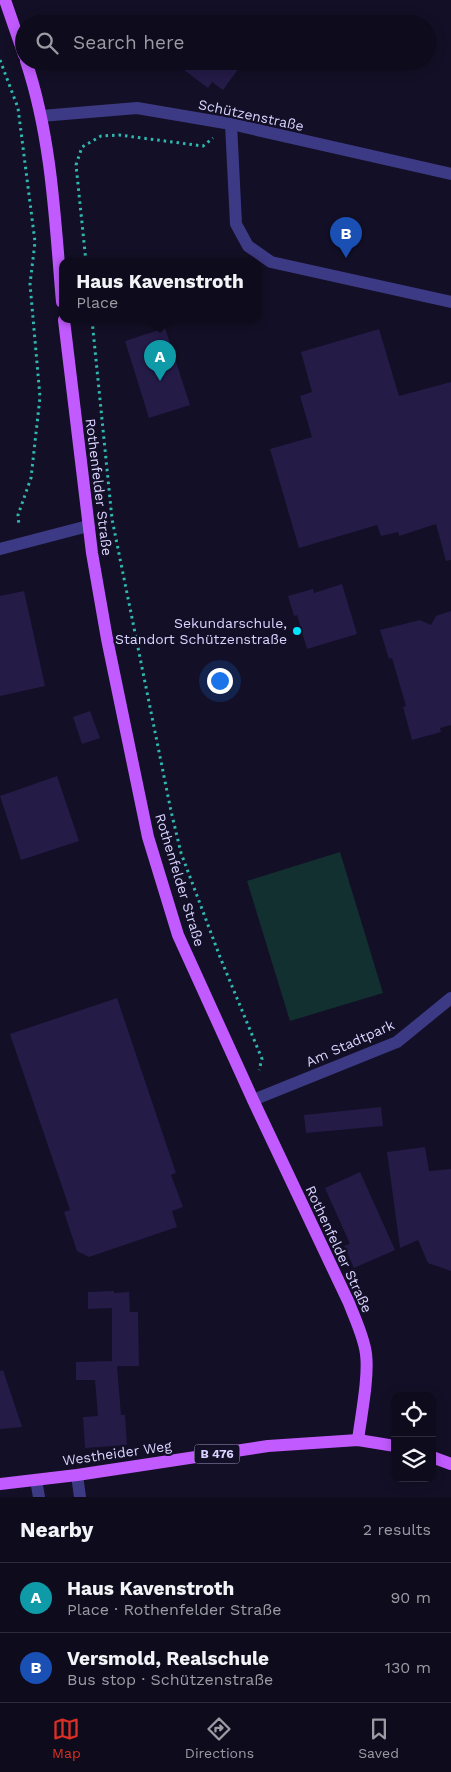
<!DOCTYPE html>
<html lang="en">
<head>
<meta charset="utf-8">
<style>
  body { margin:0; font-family:"Work Sans",sans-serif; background:#1c1929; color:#f1f3f6 }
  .controls { position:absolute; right:15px; bottom:15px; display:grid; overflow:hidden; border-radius:10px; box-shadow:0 2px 12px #0003 }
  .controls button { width:45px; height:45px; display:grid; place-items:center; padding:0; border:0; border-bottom:1px solid #2e2b3b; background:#0e0b1c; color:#f1f3f6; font:25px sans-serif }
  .you { position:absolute; left:219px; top:680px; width:18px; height:18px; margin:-12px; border:4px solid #fff; border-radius:50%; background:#1a73e8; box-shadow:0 0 0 8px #1a73e833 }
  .badge { display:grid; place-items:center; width:32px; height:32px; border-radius:50%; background:#d93025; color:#fff; font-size:16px; font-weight:700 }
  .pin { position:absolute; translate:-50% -41px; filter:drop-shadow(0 1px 2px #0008) }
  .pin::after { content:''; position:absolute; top:26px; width:18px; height:15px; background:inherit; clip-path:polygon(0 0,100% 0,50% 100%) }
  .popup { position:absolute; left:59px; top:258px; width:202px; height:65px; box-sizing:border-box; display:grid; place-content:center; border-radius:10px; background:#0e0b1c; filter:drop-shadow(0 1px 4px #0005); font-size:16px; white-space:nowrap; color:#9b9ba3 }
  .popup b { font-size:19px; color:#f1f3f6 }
  .popup::after { content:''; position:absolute; left:50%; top:100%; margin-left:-10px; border:10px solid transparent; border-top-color:#0e0b1c }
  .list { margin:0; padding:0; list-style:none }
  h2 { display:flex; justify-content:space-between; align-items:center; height:65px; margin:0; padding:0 20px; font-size:21px }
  h2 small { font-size:16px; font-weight:400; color:#9b9ba3 }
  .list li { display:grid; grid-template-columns:32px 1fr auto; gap:15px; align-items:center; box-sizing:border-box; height:70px; padding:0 20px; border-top:1px solid #2e2b3b }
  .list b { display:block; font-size:19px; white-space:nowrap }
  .list p { margin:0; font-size:16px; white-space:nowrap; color:#9b9ba3 }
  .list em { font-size:16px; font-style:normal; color:#9b9ba3 }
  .icon { flex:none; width:28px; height:28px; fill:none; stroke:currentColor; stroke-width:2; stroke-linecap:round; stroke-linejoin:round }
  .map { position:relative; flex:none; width:451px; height:1497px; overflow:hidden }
  .search { position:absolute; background:#0e0b1c; box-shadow:0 2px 12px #0003; left:15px; right:15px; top:15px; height:55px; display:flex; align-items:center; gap:12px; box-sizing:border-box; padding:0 18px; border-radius:28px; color:#9b9ba3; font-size:19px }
  .sheet { height:205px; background:#0e0b1c }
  nav { display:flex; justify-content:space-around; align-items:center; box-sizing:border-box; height:70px; border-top:1px solid #2e2b3b; background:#0e0b1c; font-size:14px; color:#9b9ba3 }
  nav a { display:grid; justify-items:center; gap:2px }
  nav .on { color:#d93025 }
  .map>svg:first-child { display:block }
</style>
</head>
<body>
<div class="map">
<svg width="451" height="1497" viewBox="0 0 451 1497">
  <rect width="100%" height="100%" fill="#130f26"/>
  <path fill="#12302f" d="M340 852 383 993 290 1021 247 881Z"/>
  <g fill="#241b47">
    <path d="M172 61H244L223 90 212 82 208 88Z"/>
    <path d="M165 328 190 405 149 418 125 341Z"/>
    <path d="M379 329 399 396 451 382V560L446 561 436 524 399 536 398 532 381 536 377 525 299 548 270 449 312 437 300 396 312 392 301 352Z"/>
    <path d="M342 584 357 634 307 649 297 615 294 616 288 596 313 589 314 593Z"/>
    <path d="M24 591 45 686 0 696V596Z"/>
    <path d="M451 611V725L440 728 441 732 412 740 403 707 406 706 392 658 389 659 380 630 420 620 431 625 436 616Z"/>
    <path d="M90 711 100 738 82 744 73 717Z"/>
    <path d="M57 776 79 841 21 860 0 796Z"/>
    <path d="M117 998 176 1173 171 1175 183 1207 172 1211 177 1227 89 1257 77 1251 64 1212 70 1210 10 1034Z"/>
    <path d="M381 1107 383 1126 306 1133 304 1115Z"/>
    <path d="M425 1147 429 1171 451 1169V1271L428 1263 418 1240 400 1248 387 1152Z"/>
    <path d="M360 1172 395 1250 354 1268 344 1246 350 1244 325 1188Z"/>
    <path d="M114 1291V1293L129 1292 130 1312H138L139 1366H117L121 1415H125L127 1445 85 1448 83 1417 98 1416 95 1380H76V1362L112 1361V1308L88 1309V1292Z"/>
    <path d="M3 1370 22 1427 0 1429V1371Z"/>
  </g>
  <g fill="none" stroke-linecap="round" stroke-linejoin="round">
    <g stroke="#2fb8b0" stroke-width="3" stroke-dasharray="2.5 4" stroke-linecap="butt">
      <path d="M0 60 18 108 35 242 30 284 40 397 31 478 18 515 19 526"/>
      <path d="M86 262 76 165 82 147 101 136 119 135 203 146 213 138"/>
      <path d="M92 320 112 519 171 811 181 853 220 957 262 1059 259 1070"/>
    </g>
    <g stroke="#3d3a85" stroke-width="12">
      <path d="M41 116 137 108 231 124 451 174"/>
      <path d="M231 124 236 224 248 246 271 262 451 302"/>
      <path d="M0 549 88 526"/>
      <path d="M253 1100 397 1042 451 998"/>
      <path d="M77 1475 80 1497"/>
      <path d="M36 1480 39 1497"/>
    </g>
    <g stroke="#c25bff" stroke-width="12">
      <path d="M5 0 24 55"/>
      <path d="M26 61C52 139 55 221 62 302"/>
      <path d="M64 320 92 553 107 639 148 837 178 935 253 1100 349 1303C355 1319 364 1337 366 1354 369 1377 361 1416 358 1440"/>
      <path d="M432 1457 451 1464"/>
      <path d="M0 1484 77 1475 268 1446 358 1440 395 1446"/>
    </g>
  </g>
  <circle fill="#00e5ff" stroke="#130f26" stroke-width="2" cx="297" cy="631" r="5"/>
  <g text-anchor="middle" stroke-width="4.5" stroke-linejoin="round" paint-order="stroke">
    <rect fill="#130f26" stroke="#9e99be" stroke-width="1" x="194.5" y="1444.5" width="45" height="19" rx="4"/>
    <g font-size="12" font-weight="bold" fill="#d9d4ff">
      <text x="217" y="1458">B 476</text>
    </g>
    <g font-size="14" fill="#d9d4ff" stroke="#130f26">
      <text transform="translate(251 115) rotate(12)" y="5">Schützenstraße</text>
      <text transform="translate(99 487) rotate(83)" y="5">Rothenfelder Straße</text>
      <text transform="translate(180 880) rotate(73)" y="5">Rothenfelder Straße</text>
      <text transform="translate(350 1043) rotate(-24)" y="5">Am Stadtpark</text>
      <text transform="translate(339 1249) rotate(65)" y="5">Rothenfelder Straße</text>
      <text transform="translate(117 1453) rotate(-8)" y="5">Westheider Weg</text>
    </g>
    <g font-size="14" fill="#d9d4ff" stroke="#130f26" text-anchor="end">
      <text x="287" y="628">Sekundarschule,<tspan x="287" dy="16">Standort Schützenstraße</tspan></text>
    </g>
  </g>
</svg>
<div class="controls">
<button><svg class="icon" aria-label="locate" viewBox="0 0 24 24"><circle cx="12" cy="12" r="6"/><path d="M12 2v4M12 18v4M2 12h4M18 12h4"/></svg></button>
<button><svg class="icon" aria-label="layers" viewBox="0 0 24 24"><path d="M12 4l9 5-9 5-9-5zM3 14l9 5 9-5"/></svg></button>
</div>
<div class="you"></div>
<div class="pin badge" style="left:160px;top:381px;background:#0f9aa8">A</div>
<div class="popup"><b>Haus Kavenstroth</b>Place</div>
<div class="pin badge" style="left:346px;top:258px;background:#1a4fb4">B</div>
<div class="search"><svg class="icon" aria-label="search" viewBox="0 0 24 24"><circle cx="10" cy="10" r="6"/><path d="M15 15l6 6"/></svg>Search here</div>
</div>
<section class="sheet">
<h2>Nearby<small>2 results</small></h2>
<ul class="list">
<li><span class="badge" style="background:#0f9aa8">A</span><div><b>Haus Kavenstroth</b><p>Place · Rothenfelder Straße</p></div><em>90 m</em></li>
<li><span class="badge" style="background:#1a4fb4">B</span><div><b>Versmold, Realschule</b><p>Bus stop · Schützenstraße</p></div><em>130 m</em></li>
</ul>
</section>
<nav>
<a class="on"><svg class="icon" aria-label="map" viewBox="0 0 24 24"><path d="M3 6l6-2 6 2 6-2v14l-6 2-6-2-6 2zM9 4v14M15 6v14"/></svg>Map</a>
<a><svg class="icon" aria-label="directions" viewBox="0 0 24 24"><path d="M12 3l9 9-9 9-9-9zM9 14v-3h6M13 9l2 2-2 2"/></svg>Directions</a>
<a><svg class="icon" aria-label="saved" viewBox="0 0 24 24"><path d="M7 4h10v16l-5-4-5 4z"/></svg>Saved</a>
</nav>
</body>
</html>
